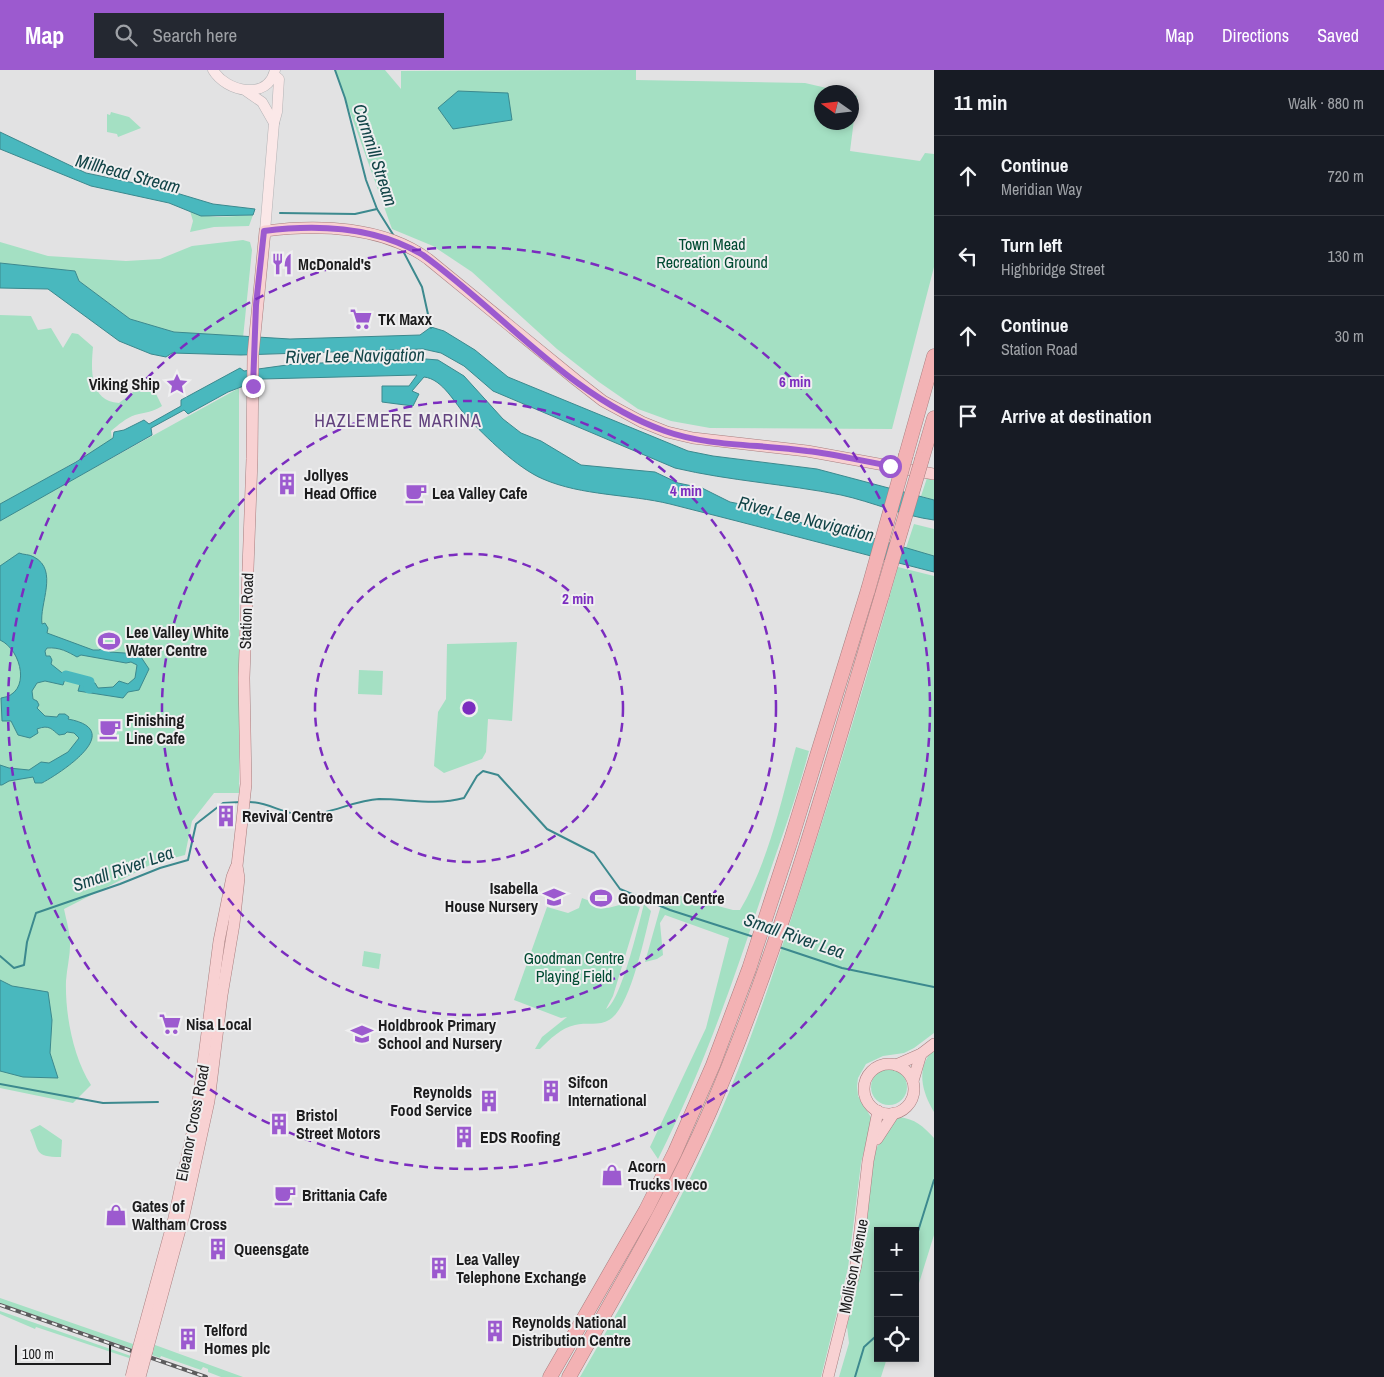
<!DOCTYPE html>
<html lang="en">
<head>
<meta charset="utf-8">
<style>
  body { margin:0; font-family:"Archivo Narrow",sans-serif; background:#242831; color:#f1f3f6 }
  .controls { position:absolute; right:15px; bottom:15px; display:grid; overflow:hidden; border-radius:0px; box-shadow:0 2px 8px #0003 }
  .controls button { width:45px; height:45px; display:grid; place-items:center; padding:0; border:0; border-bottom:1px solid #363941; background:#171b24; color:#f1f3f6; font:25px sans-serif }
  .compass { position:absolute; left:814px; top:15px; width:45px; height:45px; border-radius:50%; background:#171b24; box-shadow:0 2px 8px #0003; rotate:284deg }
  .scale { position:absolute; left:15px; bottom:12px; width:96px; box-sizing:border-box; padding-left:5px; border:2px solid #1c1c1d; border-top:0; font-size:14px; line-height:18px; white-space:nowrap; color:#1c1c1d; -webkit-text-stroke:4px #efeff0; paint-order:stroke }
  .stop { position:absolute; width:15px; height:15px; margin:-11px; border:4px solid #9c5acf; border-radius:50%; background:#fff }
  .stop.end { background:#9c5acf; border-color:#fff; box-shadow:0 1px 5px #0008 }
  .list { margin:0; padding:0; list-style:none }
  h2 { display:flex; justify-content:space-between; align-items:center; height:65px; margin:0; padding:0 20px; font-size:21px }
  h2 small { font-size:16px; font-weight:400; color:#9ea1a6 }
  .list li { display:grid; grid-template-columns:32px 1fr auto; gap:15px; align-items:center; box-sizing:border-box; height:80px; padding:0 20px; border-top:1px solid #363941 }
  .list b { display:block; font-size:19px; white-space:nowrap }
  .list p { margin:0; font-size:16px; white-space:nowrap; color:#9ea1a6 }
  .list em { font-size:16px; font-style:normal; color:#9ea1a6 }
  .icon { flex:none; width:28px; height:28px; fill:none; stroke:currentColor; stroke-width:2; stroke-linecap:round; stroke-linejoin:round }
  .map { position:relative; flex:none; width:934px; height:1307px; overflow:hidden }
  header { display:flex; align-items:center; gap:30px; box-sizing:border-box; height:70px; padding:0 25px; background:#9c5acf; color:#fff }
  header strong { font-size:24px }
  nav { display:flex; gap:28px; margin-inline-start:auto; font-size:18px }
  .search { width:350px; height:45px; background:#242831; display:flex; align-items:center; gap:12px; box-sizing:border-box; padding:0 18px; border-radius:0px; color:#9ea1a6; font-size:19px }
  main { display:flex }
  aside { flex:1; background:#171b24 }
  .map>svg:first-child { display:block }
</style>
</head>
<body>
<header>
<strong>Map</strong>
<div class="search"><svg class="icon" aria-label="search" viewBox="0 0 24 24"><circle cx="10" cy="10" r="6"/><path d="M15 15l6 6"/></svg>Search here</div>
<nav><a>Map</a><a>Directions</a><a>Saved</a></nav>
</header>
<main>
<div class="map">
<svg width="934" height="1307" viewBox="0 0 934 1307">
  <rect width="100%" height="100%" fill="#e2e2e3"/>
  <g fill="#a4e0c3">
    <path d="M335 0H385L401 19V1L636 0V10L805 13 844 22H822V52H852V24L857 26 850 81 920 91 925 83 934 84V197L892 359 710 358 671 351 638 339 599 312 557 279 472 202 433 176 392 159Z"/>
    <path d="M111 42 129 47 141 58 118 67 117 64 107 62V44L110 45Z"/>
    <path d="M190 141C210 150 231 146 253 145L249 156 214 157 190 162 193 151Z"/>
    <path d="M243 170 250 172 252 180 243 268 174 262 130 249 79 211 75 201 0 193V172L48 186 126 191 160 189 192 176Z"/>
    <path d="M0 245 31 246 38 260 51 258 63 278 72 263 78 264 93 277C91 299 89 331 119 333L142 315 150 312 162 336C153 342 146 342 135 345 126 348 118 355 111 361L112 370 0 436Z"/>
    <path d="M239 318V723H214L192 751 185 785 154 793 64 839C66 849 69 859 70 869 71 883 67 897 66 911 65 944 73 987 91 1015L73 1033 0 1018V450Z"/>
    <path d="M927 408 934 410V430L921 426Z"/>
    <path d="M914 454 934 459V486L906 478Z"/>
    <path d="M898 497 934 506V963L914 978 904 983 883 986 866 994 858 1008 857 1016 858 1026 872 1049 861 1093 848 1198 821 1307H580C629 1222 679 1138 718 1048 747 982 770 914 792 846 830 730 865 614 898 497Z"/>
    <path d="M517 572 512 651 488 649 486 682 482 689 444 703 434 696 438 642 446 629 447 574Z"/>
    <path d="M359 600 383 601 382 625 358 624Z"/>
    <path d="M796 677 809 681C796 730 778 777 762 825 732 915 701 1004 658 1089L650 1077 706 958 729 868 665 845 660 853 663 885 657 889 645 892 663 828 669 823 733 840H740C769 791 781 731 796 677Z"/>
    <path d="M582 828 608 838 627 833 640 837 613 926 606 939C621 932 639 853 644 834L651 841C645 865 630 939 609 950 600 956 585 952 575 955 561 958 550 969 540 979H535L542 967 567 947 561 948 514 930 547 837 568 843 579 838Z"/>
    <path d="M364 881 381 884 379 899 362 896Z"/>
    <path d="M934 979V1042C922 1022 915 998 934 979Z"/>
    <circle cx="889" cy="1017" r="18"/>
    <path d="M899 1047C915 1049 923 1056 934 1068V1165L915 1226V1161H878V1288H887L881 1307H839L849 1273 847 1256 864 1178 872 1100 876 1079 887 1058Z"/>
    <path d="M40 1055 62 1070 61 1087C33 1087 40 1081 30 1060Z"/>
    <path d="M0 1228 133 1274V1279L0 1233Z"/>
    <path d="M0 1241 131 1286 129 1288 36 1257 35 1259 0 1244Z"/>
    <path d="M155 1275 243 1307H221L208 1302V1299L203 1297 201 1300 161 1286 160 1288 152 1285Z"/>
  </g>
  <g fill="#49b8be" stroke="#3c898e">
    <path d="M458 21 508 23 512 50 453 59 438 38Z"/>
    <path d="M0 62 86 103 163 119 213 134 255 139 253 145 201 146 169 133 91 116 0 79Z"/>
    <path d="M0 193 75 201 79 211 130 249 174 262 290 269 420 265 431 257 444 261 475 280 508 307 688 381 713 386 817 399 934 430V450C903 446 873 432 841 425 786 414 730 411 675 398L493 321 464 296 441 283 423 279 241 285 172 283 166 287 151 284 119 271 48 219 0 218Z"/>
    <path d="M426 289 438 290 464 306 503 349 521 363 541 371 581 395 655 402 678 413 702 418 730 432 755 437 779 447 845 464 866 466 934 486V502C846 480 758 456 670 434 629 424 582 426 543 409 517 398 486 367 467 347 455 334 443 309 424 307L412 321 419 324 413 336 382 332V316H409L417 305 262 309 228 322 188 344 184 340 151 358 152 365 0 451V434L76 392 113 368 114 362 124 360 144 350 149 354 181 336V330L240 298 244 301 294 294Z"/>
    <path d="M19 483C24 485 29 484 34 487 59 500 39 534 42 554L45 553 48 558 47 563 93 580H99L105 577 110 582 139 584 149 599 139 620 128 622 123 628 78 621 81 611 95 613 98 618 113 617 119 611 128 614 135 608 137 595 131 592 126 593 81 585 77 587C68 582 60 577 47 578L45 581 46 586H50L52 590 51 594 66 606 63 615 45 611 37 613 32 621 33 629 37 631 39 635 37 638 45 646 57 647 59 644H65L69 647 68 649C127 660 62 702 42 713H35L33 707 9 711 2 715H0V695L9 698 29 700 41 692 49 693 68 682 79 668 74 663 67 662 65 664 59 665C52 660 50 654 37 659L38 663 30 668 18 665 11 651H2L1 628C32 624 22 580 0 570V496Z"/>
    <path d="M0 910 12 916 48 922 52 950 50 983 58 1008 23 1007 0 1001Z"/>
  </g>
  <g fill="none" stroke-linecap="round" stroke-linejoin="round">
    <g stroke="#3c898e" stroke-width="2">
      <path d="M335 0 345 28 366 110 377 139 394 166"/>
      <path d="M280 143 355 144 377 139"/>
      <path d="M402 179 422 217 431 258"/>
      <path d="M248 732C267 731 284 745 304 745 330 745 354 730 379 729 408 729 435 736 464 728L477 706 483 701 498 705 547 759 594 783 620 819 670 840 754 867"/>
      <path d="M779 877 842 898 934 917"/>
      <path d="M0 886 14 898 24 895 27 872 36 843 120 814 160 798 188 790 196 754 223 733 241 732"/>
      <path d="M0 1014 103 1033 158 1032"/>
      <path d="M915 1171 934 1110"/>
      <path d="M855 1307 864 1277 875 1267"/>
    </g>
    <path stroke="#49b8be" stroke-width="11" d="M66 606 89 612V618"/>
    <g stroke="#b3b3b5" stroke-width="11">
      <g id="secondary">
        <path d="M213 0C226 22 268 31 275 0"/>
        <path d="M246 21 262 32 274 53"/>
        <path d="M265 161 274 53 277 42 279 9 274 5"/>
      </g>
    </g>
    <g stroke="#a87e7f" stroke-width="12">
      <g id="primary">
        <circle cx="889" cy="1019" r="25"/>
        <path d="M896 995 921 984 934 974"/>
        <path d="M913 1011 921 984"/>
        <path d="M877 1069 894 1043"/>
        <path d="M138 1279 174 1148 197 1040 219 871 232 807 236 797"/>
        <path d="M147 1281 184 1145 209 1031 222 925 234 854 239 808 237 796 246 714 244 608 252 389 253 285 265 161C318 154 383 156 428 189L576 310 603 331 642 352 667 362 693 368 807 381 934 404"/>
        <path d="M828 1307 856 1195 868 1091 878 1041"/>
      </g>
    </g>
    <g stroke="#a87e7f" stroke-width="15">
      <g id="highway">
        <path d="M906 385 934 286"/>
        <path d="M922 389 934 348"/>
        <path d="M550 1307 646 1140 675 1082 713 995 749 899 791 770 868 520"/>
        <path d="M569 1307C618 1219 670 1133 710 1041 782 874 830 698 882 525"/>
      </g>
    </g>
    <use href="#secondary" stroke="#fbe8e8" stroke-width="10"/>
    <use href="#primary" stroke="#f8d1d2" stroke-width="11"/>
    <use href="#highway" stroke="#f3b2b4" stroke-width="14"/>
    <g stroke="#5c5c5d" stroke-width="4">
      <path id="rail" d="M0 1235 206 1307"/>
    </g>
    <use href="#rail" stroke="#efeff0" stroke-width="2" stroke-dasharray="5.5" stroke-linecap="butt"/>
    <g stroke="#a87e7f" stroke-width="12" stroke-linecap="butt">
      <g id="primary-bridge">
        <path d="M131 1307 138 1279"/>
        <path d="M140 1307 147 1281"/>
      </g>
    </g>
    <g stroke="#a87e7f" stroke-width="15" stroke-linecap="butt">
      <g id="highway-bridge">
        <path d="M868 520 906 385"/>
        <path d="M882 525 922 389"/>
      </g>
    </g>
    <use href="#primary-bridge" stroke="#f8d1d2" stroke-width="11"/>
    <use href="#highway-bridge" stroke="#f3b2b4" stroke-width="14"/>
  </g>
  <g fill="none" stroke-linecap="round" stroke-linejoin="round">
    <path stroke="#9c5acf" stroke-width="6" d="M253 316 256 235 264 161C318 154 376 157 423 185 502 242 571 328 665 361 709 377 761 374 807 381 835 384 862 391 890 396"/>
  </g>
  <g fill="none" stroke="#7b2cbf" stroke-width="2.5" stroke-dasharray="9 6">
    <circle cx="469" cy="638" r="154"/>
    <circle cx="469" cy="638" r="307"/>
    <circle cx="469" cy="638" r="461"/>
  </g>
  <defs>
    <g id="restaurant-bare" transform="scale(1.725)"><path d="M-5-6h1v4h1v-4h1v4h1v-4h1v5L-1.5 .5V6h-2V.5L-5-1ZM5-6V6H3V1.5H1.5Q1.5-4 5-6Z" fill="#9c5acf" stroke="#efeff0" stroke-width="2.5" paint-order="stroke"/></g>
    <g id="supermarket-bare" transform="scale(1.725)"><path d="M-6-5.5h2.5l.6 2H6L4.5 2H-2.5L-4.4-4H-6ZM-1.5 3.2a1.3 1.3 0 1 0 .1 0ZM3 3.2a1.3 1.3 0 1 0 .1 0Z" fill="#9c5acf" stroke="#efeff0" stroke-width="2.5" paint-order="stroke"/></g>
    <g id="sight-bare" transform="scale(1.725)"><path d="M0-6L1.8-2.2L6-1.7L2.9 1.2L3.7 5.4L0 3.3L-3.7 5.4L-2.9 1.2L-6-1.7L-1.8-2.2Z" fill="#9c5acf" stroke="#efeff0" stroke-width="2.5" paint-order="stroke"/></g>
    <g id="building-bare" transform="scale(1.725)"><path d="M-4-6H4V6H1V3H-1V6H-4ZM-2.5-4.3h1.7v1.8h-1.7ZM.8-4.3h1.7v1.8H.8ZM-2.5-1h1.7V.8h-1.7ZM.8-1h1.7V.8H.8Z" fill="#9c5acf" stroke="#efeff0" stroke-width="2.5" paint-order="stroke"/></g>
    <g id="cafe-bare" transform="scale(1.725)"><path d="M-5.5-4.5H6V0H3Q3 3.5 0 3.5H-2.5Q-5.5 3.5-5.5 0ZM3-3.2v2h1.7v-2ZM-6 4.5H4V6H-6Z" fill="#9c5acf" stroke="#efeff0" stroke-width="2.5" paint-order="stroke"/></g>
    <g id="stadium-bare" transform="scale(1.725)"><path d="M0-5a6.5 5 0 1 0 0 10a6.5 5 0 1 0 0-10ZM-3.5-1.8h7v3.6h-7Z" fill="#9c5acf" stroke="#efeff0" stroke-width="2.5" paint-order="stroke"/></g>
    <g id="school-bare" transform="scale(1.725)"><path d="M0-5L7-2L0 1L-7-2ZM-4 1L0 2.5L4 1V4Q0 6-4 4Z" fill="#9c5acf" stroke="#efeff0" stroke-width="2.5" paint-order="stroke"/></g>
    <g id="shop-bare" transform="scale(1.725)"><path d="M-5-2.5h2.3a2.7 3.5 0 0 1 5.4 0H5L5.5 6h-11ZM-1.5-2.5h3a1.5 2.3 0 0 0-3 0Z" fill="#9c5acf" stroke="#efeff0" stroke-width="2.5" paint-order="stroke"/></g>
  </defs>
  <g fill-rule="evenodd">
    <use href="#restaurant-bare" x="282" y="194"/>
    <use href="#supermarket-bare" x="361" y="249"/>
    <use href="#sight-bare" x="177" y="314"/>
    <use href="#building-bare" x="287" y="414"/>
    <use href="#cafe-bare" x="416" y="423"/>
    <use href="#stadium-bare" x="109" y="571"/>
    <use href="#cafe-bare" x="110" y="659"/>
    <use href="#building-bare" x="226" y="746"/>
    <use href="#school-bare" x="554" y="827"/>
    <use href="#stadium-bare" x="601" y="828"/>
    <use href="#supermarket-bare" x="170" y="954"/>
    <use href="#school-bare" x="362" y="964"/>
    <use href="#building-bare" x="551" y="1021"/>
    <use href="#building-bare" x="489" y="1031"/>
    <use href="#building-bare" x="279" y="1054"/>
    <use href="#building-bare" x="464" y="1067"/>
    <use href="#shop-bare" x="612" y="1105"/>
    <use href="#cafe-bare" x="285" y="1125"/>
    <use href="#shop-bare" x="116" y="1145"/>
    <use href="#building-bare" x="218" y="1179"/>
    <use href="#building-bare" x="439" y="1198"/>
    <use href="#building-bare" x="495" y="1261"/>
    <use href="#building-bare" x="188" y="1269"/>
  </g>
  <g text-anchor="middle" stroke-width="4" stroke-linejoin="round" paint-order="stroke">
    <g font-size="16" fill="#004b32" stroke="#efeff0">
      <text x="712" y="180">Town Mead<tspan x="712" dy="18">Recreation Ground</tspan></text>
      <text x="574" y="894">Goodman Centre<tspan x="574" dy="18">Playing Field</tspan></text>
    </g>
    <g font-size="16" font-weight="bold" fill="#1c1c1d" stroke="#efeff0" text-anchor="start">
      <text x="298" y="200">McDonald's</text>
      <text x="378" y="255">TK Maxx</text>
      <text x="160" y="320" text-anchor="end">Viking Ship</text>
      <text x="304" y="411">Jollyes<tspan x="304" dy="18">Head Office</tspan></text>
      <text x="432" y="429">Lea Valley Cafe</text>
      <text x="126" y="568">Lee Valley White<tspan x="126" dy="18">Water Centre</tspan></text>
      <text x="126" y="656">Finishing<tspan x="126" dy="18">Line Cafe</tspan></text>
      <text x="242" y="752">Revival Centre</text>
      <text x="538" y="824" text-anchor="end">Isabella<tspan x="538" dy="18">House Nursery</tspan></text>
      <text x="618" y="834">Goodman Centre</text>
      <text x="186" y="960">Nisa Local</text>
      <text x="378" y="961">Holdbrook Primary<tspan x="378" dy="18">School and Nursery</tspan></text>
      <text x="568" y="1018">Sifcon<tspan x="568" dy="18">International</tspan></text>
      <text x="472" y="1028" text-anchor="end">Reynolds<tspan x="472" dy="18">Food Service</tspan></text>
      <text x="296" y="1051">Bristol<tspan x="296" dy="18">Street Motors</tspan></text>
      <text x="480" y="1073">EDS Roofing</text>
      <text x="628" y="1102">Acorn<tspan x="628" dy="18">Trucks Iveco</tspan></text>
      <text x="302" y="1131">Brittania Cafe</text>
      <text x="132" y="1142">Gates of<tspan x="132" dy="18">Waltham Cross</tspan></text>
      <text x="234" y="1185">Queensgate</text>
      <text x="456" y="1195">Lea Valley<tspan x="456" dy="18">Telephone Exchange</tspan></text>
      <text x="512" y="1258">Reynolds National<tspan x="512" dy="18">Distribution Centre</tspan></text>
      <text x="204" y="1266">Telford<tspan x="204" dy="18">Homes plc</tspan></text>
    </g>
    <g font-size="16" fill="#1c1c1d" stroke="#efeff0">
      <text transform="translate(246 541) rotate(-88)" y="6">Station Road</text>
      <text transform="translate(192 1053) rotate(-79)" y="6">Eleanor Cross Road</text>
      <text transform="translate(853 1196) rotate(-79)" y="6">Mollison Avenue</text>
    </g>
    <g font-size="18" font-style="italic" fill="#124447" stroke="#efeff0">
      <text transform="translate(375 85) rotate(72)" y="6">Cornmill Stream</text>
      <text transform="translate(128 104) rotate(15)" y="6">Millhead Stream</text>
      <text transform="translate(355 286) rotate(-1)" y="6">River Lee Navigation</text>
      <text transform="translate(806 449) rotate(14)" y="6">River Lee Navigation</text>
      <text transform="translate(123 799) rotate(-19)" y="6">Small River Lea</text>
      <text transform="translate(794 866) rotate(19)" y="6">Small River Lea</text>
    </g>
    <g font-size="18" letter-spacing="1" fill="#62427e" stroke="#efeff0">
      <text x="398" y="357">HAZLEMERE MARINA</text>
    </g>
  </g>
  <circle cx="469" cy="638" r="8" fill="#7b2cbf" stroke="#efeff0" stroke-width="2.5"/>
  <g font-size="15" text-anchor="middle" font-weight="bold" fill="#7b2cbf" stroke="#efeff0" stroke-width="4" stroke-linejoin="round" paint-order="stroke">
    <text x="795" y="317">6 min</text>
    <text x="686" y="426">4 min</text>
    <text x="578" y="534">2 min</text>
  </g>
</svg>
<div class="controls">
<button>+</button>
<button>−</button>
<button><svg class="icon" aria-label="locate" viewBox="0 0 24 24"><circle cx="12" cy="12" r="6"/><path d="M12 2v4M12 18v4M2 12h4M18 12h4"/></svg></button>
</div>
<svg class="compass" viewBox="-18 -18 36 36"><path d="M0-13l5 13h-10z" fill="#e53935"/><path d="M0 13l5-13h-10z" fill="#9ea1a6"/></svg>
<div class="scale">100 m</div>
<div class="stop" style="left:890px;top:396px"></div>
<div class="stop end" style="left:253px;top:316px"></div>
</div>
<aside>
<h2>11 min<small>Walk · 880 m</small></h2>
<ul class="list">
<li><svg class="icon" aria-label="ahead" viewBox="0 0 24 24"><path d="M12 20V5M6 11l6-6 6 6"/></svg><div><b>Continue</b><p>Meridian Way</p></div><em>720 m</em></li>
<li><svg class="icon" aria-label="left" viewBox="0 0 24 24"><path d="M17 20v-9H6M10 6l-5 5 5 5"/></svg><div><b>Turn left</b><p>Highbridge Street</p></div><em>130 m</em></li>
<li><svg class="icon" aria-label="ahead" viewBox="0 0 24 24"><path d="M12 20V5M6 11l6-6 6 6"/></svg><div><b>Continue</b><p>Station Road</p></div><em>30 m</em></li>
<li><svg class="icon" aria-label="arrive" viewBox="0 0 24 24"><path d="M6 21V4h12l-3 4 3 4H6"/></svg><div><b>Arrive at destination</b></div></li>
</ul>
</aside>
</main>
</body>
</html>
